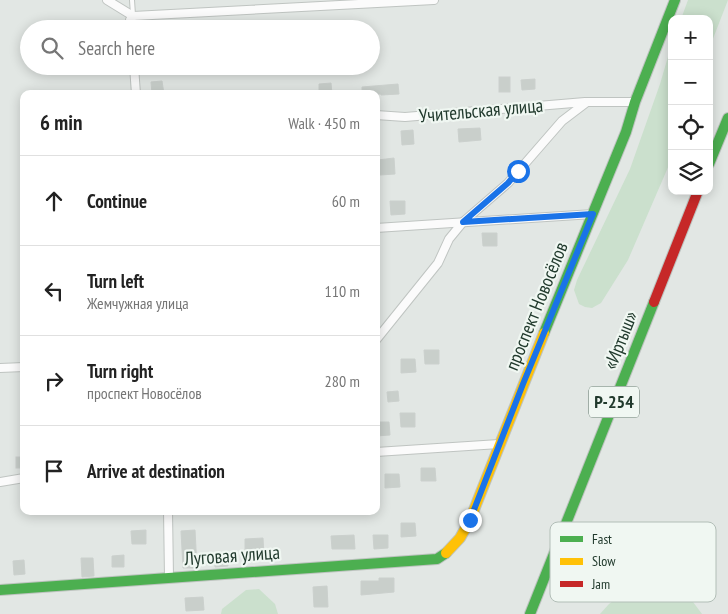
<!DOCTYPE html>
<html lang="en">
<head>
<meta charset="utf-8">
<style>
  body { margin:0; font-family:"PT Sans Narrow",sans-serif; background:#f2f2f2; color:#222 }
  .controls { position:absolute; right:15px; top:15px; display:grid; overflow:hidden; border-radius:10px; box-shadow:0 2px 12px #0003 }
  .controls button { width:45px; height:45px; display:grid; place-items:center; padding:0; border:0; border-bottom:1px solid #e0e0e0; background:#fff; color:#222; font:25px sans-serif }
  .stop { position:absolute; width:15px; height:15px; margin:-11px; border:4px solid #1a73e8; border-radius:50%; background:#fff }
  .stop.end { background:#1a73e8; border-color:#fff; box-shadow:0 1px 5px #0008 }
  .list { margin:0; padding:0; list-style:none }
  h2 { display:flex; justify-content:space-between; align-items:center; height:65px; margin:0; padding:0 20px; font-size:21px }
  h2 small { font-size:16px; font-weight:400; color:#767676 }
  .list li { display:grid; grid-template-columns:32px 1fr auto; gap:15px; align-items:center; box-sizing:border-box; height:90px; padding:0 20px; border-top:1px solid #e0e0e0 }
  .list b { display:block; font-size:19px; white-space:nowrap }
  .list p { margin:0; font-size:16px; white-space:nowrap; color:#767676 }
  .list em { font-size:16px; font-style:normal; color:#767676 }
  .icon { flex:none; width:28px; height:28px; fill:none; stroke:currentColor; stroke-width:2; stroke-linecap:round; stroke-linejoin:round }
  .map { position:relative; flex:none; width:728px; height:614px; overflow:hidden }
  .search { position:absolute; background:#fff; box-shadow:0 2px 12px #0003; left:20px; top:20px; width:360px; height:55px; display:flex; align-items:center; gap:12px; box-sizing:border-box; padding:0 18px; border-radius:28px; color:#767676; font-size:19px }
  .panel { position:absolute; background:#fff; box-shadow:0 2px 12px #0003; left:20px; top:90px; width:360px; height:425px; border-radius:10px }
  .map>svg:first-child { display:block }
</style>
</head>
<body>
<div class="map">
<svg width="728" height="614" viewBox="0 0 728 614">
  <rect width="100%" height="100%" fill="#e2e7e4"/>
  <g fill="#cbe0cd">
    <path d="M688 0H728L709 49V19H681Z"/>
    <path d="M672 43V158L628 260 601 303 592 308 585 307 579 304 574 290 577 280 630 169 660 84Z"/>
    <path d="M678 582 702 614H600L609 604 638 583Z"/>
    <path d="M259 589 275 604 278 614H221L222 609 246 590Z"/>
  </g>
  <g fill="#c9cfcb" stroke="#cbd0cd">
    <rect x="499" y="77" width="11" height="15"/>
    <path d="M535 79V89L522 90 521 80Z"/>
    <path d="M162 81 164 94H152L151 82Z"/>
    <path d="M331 83 332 94H319V84Z"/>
    <path d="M398 84 399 94 381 95V94H362V87Z"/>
    <path d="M480 128 481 140 459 142 458 129Z"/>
    <path d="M413 130 414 144 402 145 401 131Z"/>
    <path d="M394 158 395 174 380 175 378 160Z"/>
    <path d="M390 201H405V214L391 215Z"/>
    <path d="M482 233H497V246H483Z"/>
    <path d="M424 350H439V364H425Z"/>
    <path d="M401 359H415L416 372 401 373Z"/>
    <path d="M398 391 399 401 388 402 387 392Z"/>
    <path d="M400 413H415V427H401Z"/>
    <path d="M376 422H389L390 435 376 436Z"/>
    <rect x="16" y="457" width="8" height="11"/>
    <path d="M421 468H435L436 481H421Z"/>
    <path d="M385 474H399L400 487 385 488Z"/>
    <path d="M401 523H415L416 536 401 537Z"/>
    <path d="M146 530V544H132L131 531Z"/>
    <path d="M195 530 197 568H183L181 531Z"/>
    <path d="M354 535 355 549H332L331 536Z"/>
    <path d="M373 535H388V548L374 549Z"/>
    <path d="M263 538 264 556H245V539Z"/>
    <path d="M215 553H227L228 566 215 567Z"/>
    <path d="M124 555V567H112V556Z"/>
    <path d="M81 558H93L94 576 82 577Z"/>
    <path d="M24 560 25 574 14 575 13 561Z"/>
    <path d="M379 578H394V592L361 595V581H379Z"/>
    <path d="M327 586 328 607H314L313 587Z"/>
    <path d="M203 597 204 610 186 611 185 598Z"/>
  </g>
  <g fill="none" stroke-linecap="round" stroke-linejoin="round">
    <g stroke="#bfc4c1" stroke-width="6">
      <path id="lane" d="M132 0 133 15"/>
    </g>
    <g stroke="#bfc4c1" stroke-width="10">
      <g id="street">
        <path d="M107 0 133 16"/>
        <path d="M133 16 434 0"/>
        <path d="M131 29 130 20 133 16"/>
        <path d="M134 66 136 94"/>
        <path d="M376 115 405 117 585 102"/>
        <path d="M376 228 593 214"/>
        <path d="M376 340 438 263 449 239 463 222 508 183 562 121 587 102H635"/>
        <path d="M0 368 24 367"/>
        <path d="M376 452 499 444"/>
        <path d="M0 482 24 478"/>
        <path d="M168 511 169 577"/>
      </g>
    </g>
    <g stroke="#bdc3bf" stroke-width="12">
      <g id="fast">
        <path d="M709 164 728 118"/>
        <path d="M544 333 626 132 635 102 675 0"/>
        <path d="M0 590 437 559 446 553"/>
        <path d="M530 614 654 302"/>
      </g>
    </g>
    <g stroke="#bdc3bf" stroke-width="12">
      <path id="slow" d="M446 553 460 538 470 520 544 333"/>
    </g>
    <g stroke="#bdc3bf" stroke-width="12">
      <path id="jam" d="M654 302 698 191"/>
    </g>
    <use href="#lane" stroke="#fbfbfb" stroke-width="4"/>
    <use href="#street" stroke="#fbfbfb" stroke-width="8"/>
    <use href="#fast" stroke="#4caf50" stroke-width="10"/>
    <use href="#slow" stroke="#ffc107" stroke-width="10"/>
    <use href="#jam" stroke="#c62828" stroke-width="10"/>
  </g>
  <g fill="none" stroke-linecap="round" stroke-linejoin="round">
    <path stroke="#1a73e8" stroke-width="6" d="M470 520 523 384 593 214 463 222 508 183 518 171"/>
  </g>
  <g text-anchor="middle" stroke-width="4.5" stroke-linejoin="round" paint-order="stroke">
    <rect fill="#f0f7f2" stroke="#5f7368" stroke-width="1" x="589" y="386.5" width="50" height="31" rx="4"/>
    <g font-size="18" font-weight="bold" fill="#213a2d">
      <text x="614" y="408">Р-254</text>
    </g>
    <g font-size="19" fill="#213a2d" stroke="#f0f7f2">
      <text transform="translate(481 110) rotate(-5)" y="7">Учительская улица</text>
      <text transform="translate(536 306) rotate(-68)" y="7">проспект Новосёлов</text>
      <text transform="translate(620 340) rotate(-68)" y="7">«Иртыш»</text>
      <text transform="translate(232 555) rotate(-4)" y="7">Луговая улица</text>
    </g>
  </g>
  <rect x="550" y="522" width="166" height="80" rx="8" fill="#f0f7f2" stroke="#b2beb7" stroke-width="1"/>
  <rect x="560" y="536" width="23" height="6" fill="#4caf50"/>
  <rect x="560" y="558" width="23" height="7" fill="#ffc107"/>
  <rect x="560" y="581" width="23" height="6" fill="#c62828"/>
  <g font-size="14" fill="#213a2d">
    <text x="592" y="544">Fast</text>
    <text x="592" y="566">Slow</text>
    <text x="592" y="589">Jam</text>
  </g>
</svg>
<div class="controls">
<button>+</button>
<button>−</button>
<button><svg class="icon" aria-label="locate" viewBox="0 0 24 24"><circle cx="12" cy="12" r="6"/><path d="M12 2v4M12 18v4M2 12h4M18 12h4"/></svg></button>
<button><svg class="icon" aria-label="layers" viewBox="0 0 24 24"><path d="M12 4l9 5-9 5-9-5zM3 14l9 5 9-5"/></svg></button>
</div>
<div class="stop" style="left:518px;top:171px"></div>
<div class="stop end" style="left:470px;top:520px"></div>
<div class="search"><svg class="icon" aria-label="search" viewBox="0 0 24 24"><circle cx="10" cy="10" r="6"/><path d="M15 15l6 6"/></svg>Search here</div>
<section class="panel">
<h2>6 min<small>Walk · 450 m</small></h2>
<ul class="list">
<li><svg class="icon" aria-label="ahead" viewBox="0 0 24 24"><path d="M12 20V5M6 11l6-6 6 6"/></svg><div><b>Continue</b></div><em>60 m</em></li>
<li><svg class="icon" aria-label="left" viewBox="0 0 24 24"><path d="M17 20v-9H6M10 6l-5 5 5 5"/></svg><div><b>Turn left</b><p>Жемчужная улица</p></div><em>110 m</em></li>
<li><svg class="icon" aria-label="right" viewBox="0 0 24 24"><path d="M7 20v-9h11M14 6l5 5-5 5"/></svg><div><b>Turn right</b><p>проспект Новосёлов</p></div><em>280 m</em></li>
<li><svg class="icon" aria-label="arrive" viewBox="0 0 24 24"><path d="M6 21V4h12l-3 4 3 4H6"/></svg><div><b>Arrive at destination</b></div></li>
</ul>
</section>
</div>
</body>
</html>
